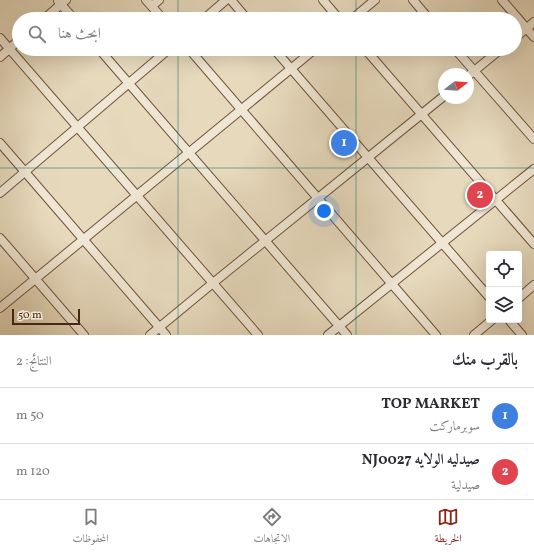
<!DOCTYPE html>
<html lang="ar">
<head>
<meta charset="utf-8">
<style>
  body { margin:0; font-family:Vollkorn,Amiri,serif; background:#f2f2f3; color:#2b2b33; direction:rtl }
  .controls { position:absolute; right:12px; bottom:12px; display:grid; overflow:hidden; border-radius:4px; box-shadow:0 4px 16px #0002 }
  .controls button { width:36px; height:36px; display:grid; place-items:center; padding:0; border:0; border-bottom:1px solid #e1e1e2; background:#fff; color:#2b2b33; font:20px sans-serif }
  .compass { position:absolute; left:438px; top:68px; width:36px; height:36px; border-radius:50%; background:#fff; box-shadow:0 4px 16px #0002; rotate:73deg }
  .scale { position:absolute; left:12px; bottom:10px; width:68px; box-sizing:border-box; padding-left:4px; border:2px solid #472814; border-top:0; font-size:11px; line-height:14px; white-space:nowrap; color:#472814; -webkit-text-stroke:3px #efe6d3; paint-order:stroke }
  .you { position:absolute; left:324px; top:211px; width:14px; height:14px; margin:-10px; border:3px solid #fff; border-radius:50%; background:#1a73e8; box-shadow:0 0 0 6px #1a73e833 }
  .badge { display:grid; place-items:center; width:26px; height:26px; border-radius:50%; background:#8f2418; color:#fff; font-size:13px; font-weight:700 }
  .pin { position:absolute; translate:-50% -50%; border:2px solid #fff; box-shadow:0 1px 4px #0006 }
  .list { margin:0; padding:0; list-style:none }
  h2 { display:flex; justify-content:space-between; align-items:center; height:52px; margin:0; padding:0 16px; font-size:17px }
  h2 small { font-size:13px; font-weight:400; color:#7c7c81 }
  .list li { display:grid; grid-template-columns:26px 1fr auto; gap:12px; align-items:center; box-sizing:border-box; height:56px; padding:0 16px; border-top:1px solid #e1e1e2 }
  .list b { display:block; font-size:15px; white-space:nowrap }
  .list p { margin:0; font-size:13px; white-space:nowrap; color:#7c7c81 }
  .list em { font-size:13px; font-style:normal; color:#7c7c81 }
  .icon { flex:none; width:22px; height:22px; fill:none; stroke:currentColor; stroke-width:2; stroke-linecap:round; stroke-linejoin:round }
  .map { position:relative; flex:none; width:534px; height:335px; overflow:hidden; direction:ltr }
  .search { position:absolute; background:#fff; box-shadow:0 4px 16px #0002; left:12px; right:12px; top:12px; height:44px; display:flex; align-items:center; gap:10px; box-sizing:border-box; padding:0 14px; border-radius:22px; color:#7c7c81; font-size:15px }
  .sheet { height:164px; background:#fff }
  nav { display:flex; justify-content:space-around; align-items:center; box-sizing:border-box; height:56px; border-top:1px solid #e1e1e2; background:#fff; font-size:11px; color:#7c7c81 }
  nav a { display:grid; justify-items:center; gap:2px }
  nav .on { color:#8f2418 }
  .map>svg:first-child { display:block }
</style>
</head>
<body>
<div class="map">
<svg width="534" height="335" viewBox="0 0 534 335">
  <rect width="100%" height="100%" fill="#e6d9bc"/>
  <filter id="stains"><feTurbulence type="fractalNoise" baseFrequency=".005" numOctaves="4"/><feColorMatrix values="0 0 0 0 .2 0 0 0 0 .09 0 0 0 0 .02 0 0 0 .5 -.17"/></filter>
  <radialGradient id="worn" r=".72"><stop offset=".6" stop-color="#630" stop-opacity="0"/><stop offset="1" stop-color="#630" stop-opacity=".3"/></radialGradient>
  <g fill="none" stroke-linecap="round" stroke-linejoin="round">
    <g stroke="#6f543e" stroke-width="10">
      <g id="street">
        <path d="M146 0 163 19"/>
        <path d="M231 0 247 19"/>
        <path d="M323 0 339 19"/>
        <path d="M413 0 429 19"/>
        <path d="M502 0 534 37"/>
        <path d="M58 1 74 19"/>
        <path d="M152 6 159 0"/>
        <path d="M44 19 66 0"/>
        <path d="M204 19 226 0"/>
        <path d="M352 19 375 0"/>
        <path d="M0 38 258 335"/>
        <path d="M515 38 534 22"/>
        <path d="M99 49 347 335"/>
        <path d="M189 49 436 335"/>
        <path d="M274 49 489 297"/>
        <path d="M365 49 534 244"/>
        <path d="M455 49 534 139"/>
        <path d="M0 57 19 40"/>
        <path d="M468 76 501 49"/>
        <path d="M0 143 166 335"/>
        <path d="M0 193 169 49"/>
        <path d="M0 238 84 335"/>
        <path d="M519 298 534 285"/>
        <path d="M0 308 315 49"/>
        <path d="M509 320 522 335"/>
        <path d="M150 335 213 283 444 96"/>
        <path d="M328 335 534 169"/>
        <path d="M474 335 492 320"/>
      </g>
    </g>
    <use href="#street" stroke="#efe6d3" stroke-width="8"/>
  </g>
  <path fill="none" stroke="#0f766e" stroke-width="1" stroke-opacity="0.55" d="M178 0V19M356 0V19M178 49V335M356 49V335M0 168H534"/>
  <rect width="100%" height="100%" filter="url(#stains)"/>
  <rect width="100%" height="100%" fill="url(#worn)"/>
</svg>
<div class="controls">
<button><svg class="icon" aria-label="locate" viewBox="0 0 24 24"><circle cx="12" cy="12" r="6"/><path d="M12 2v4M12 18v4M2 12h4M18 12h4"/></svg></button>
<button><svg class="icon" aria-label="layers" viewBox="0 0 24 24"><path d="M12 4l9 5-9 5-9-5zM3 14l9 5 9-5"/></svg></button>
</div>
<svg class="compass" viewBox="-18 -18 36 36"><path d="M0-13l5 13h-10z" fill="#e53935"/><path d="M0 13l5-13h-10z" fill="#7c7c81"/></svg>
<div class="scale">50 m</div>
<div class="you"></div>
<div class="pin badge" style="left:344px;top:143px;background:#3f7fe0">1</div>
<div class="pin badge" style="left:480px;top:195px;background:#e0444e">2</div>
<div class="search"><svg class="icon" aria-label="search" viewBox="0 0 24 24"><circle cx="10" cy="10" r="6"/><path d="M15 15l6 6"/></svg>ابحث هنا</div>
</div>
<section class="sheet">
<h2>بالقرب منك<small>النتائج: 2</small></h2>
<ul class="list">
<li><span class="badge" style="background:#3f7fe0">1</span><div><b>TOP MARKET</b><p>سوبرماركت</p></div><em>50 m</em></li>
<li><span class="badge" style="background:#e0444e">2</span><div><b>صيدليه الولايه NJ0027</b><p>صيدلية</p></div><em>120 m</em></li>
</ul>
</section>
<nav>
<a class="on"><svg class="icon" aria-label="map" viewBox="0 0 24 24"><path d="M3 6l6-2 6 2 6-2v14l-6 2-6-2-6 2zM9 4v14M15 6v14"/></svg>الخريطة</a>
<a><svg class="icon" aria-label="directions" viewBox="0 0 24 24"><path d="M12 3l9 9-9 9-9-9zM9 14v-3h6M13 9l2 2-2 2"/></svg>الاتجاهات</a>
<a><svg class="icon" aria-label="saved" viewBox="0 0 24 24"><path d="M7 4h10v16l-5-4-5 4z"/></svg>المحفوظات</a>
</nav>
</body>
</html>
